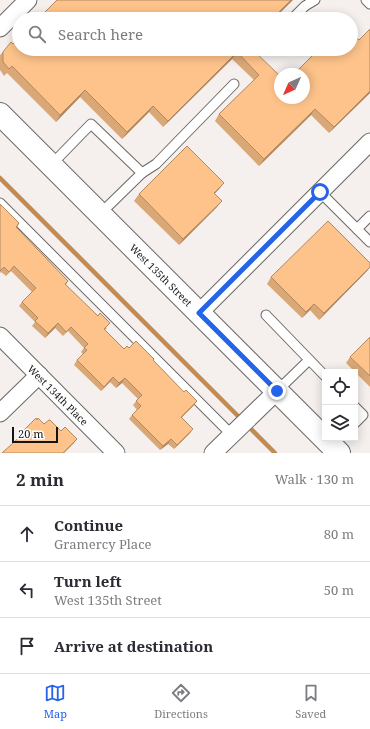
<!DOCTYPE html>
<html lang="en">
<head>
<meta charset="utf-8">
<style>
  body { margin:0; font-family:"Noto Serif",serif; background:#f2f2f3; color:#2b2b33 }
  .controls { position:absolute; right:12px; bottom:12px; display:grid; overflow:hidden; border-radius:0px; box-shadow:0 2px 10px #0003 }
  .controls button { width:36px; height:36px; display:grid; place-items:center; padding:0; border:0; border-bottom:1px solid #e1e1e2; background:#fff; color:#2b2b33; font:20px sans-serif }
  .compass { position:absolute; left:274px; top:68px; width:36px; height:36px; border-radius:50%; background:#fff; box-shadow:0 2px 10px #0003; rotate:225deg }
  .scale { position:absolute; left:12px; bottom:10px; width:46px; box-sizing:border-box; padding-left:4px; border:2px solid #151413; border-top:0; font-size:11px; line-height:14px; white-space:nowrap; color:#151413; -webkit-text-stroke:3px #fff; paint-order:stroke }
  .stop { position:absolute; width:12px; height:12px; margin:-9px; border:3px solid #2563eb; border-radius:50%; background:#fff }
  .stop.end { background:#2563eb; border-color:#fff; box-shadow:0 1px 4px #0008 }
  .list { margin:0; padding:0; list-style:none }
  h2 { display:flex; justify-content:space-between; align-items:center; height:52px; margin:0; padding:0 16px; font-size:17px }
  h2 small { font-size:13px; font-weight:400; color:#7c7c81 }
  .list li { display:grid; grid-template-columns:26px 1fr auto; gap:12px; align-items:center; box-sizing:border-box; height:56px; padding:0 16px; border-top:1px solid #e1e1e2 }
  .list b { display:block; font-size:15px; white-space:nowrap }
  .list p { margin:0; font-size:13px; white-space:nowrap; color:#7c7c81 }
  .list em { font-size:13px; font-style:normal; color:#7c7c81 }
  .icon { flex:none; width:22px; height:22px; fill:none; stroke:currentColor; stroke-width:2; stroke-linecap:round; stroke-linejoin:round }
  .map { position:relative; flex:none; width:370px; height:453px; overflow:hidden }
  .search { position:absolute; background:#fff; box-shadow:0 2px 10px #0003; left:12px; right:12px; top:12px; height:44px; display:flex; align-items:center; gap:10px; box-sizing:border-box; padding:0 14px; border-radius:22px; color:#7c7c81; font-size:15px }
  .sheet { height:220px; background:#fff }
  nav { display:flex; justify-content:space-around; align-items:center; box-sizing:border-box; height:56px; border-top:1px solid #e1e1e2; background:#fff; font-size:11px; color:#7c7c81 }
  nav a { display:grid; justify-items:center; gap:2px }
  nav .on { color:#2563eb }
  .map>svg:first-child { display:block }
</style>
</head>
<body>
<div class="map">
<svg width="370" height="453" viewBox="0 0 370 453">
  <rect width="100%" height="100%" fill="#f5f0ed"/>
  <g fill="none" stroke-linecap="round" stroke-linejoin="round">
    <g stroke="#c28b53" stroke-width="4.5">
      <path d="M0 178 242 420"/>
      <path d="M247 425 275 453"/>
    </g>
    <g stroke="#6c6865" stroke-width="11">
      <g id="service">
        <path d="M366 0 370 4"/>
        <path d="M292 19 305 6 315 0"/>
        <path d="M51 165 91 124 142 173 100 214"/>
        <path d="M142 173 156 164 234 84"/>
        <path d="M320 192 357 229 370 216"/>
        <path d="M0 203 232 435"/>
        <path d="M357 229 370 242"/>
        <path d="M266 315 325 376"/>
        <path d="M277 391 309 360"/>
        <path d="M355 407 363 415 355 423"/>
      </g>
    </g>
    <g stroke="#6c6865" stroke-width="19">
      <g id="minor">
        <path d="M0 28 28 0"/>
        <path d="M199 313 370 142"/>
        <path d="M0 336 116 453"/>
        <path d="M0 413 39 375"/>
        <path d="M213 453 277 391"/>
      </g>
    </g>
    <g stroke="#6c6865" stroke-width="24">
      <path id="tertiary" d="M0 114 339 453"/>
    </g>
    <use href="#service" stroke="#fff" stroke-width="9"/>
    <use href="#minor" stroke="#fff" stroke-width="17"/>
    <use href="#tertiary" stroke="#fff" stroke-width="22"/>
  </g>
  <g fill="#daa877">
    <path d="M13 44 252 49 280 98 294 74 370 93 329 133 311 115 259 166 215 121 219 114 254 80 232 59 163 127 149 112 122 139 80 97 56 122 7 73 4 76 0 70V55L3 52Z"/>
    <path d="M224 183 219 189 214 194 217 207 179 245 134 201 139 194Z"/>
    <path d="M0 204 19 223 17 228 68 281 66 285 107 328 105 330 124 349 129 348 153 360 184 392 197 401 194 405 182 417 190 433 174 449 168 444 160 450 129 419 132 415 137 410 133 405 138 399 122 383 116 388 110 382 101 391 74 365 77 360 83 354 81 352 84 348 68 331 63 336 55 328 45 338 32 326 35 322 19 306 22 302 32 292 11 271 6 276 1 272 0 273Z"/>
    <path d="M370 263V267L367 271 319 320 310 310 302 318 267 284 271 277Z"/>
    <path d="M370 337V387L346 363 350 357Z"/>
  </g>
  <g fill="#b28861">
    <path d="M291 0H293L274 19H272Z"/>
    <path d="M237 52 232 59 163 127 168 121Z"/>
    <path d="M85 90 80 97 56 122 60 115Z"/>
    <path d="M370 91V93L329 133 334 127Z"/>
    <path d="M153 106 149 112 122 139 127 132Z"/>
    <path d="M315 109 311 115 259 166 264 159Z"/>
    <path d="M224 183 219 189 209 200 214 193Z"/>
    <path d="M222 201 217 207 179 245 183 239Z"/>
    <path d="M370 267 367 271 319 320 324 313Z"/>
    <path d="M314 304 310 310 302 318 306 312Z"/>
    <path d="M58 323 55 328 45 338 48 333Z"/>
    <path d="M113 377 110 382 101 391 104 387Z"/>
    <path d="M125 378 122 383 116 388 119 383Z"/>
    <path d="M197 401 194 405 178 421 181 417Z"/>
    <path d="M193 429 190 433 174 449 177 445Z"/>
    <path d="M77 439 74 443 64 453H63Z"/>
    <path d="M171 439 168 444 160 450 163 446Z"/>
  </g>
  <g fill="#fec38a" stroke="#b28861">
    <path d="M57 0H291L273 18 271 16 268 19H38Z"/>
    <path d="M370 29V91L334 127 315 109 264 159 219 114 259 75 237 52 168 121 153 106 127 132 85 90 60 115 12 66 9 69 3 62V52L11 42 13 44 19 38V49H252L280 76V98H304V74H291L293 73 294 74 319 49H351V32L359 40Z"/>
    <path d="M187 146 224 183 214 193 222 201 183 239 139 194Z"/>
    <path d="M0 204 19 223 16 227 68 281 65 284 98 316 100 313 110 323 104 329 124 349 127 346 129 348 136 341 154 359 153 360 184 392 186 390 197 401 181 417 193 429 177 445 171 439 163 446 132 415 141 406 136 401 142 395 125 378 119 383 113 377 104 387 77 360 87 350 84 348 88 344 71 327 66 332 58 323 48 333 35 321 38 318 22 302 36 288 14 266 9 272 4 267 0 271Z"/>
    <path d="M328 221 370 263V267L324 313 314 304 306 312 271 277Z"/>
    <path d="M370 337V376L350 357Z"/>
    <path d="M36 418 37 420 38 418 44 424 49 420H50L61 431 65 427 77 439 63 453H2L24 433 22 432Z"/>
  </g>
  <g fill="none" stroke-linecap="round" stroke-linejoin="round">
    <path stroke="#2563eb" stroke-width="5" d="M277 391 199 313 320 192"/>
  </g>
  <g text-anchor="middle" stroke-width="3" stroke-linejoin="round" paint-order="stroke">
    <g font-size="10" fill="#151413" stroke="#fff">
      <text transform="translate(161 275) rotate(45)" y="4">West 135th Street</text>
      <text transform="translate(58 395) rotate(45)" y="4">West 134th Place</text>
    </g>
  </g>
</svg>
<div class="controls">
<button><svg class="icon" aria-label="locate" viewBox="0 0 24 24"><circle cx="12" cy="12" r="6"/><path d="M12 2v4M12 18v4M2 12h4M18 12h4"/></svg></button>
<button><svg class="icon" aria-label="layers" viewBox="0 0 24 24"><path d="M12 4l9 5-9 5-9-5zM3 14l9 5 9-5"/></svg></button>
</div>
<svg class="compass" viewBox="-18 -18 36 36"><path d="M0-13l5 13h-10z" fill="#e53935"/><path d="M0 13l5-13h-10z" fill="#7c7c81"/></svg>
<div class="scale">20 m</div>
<div class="stop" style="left:320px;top:192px"></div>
<div class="stop end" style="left:277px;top:391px"></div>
<div class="search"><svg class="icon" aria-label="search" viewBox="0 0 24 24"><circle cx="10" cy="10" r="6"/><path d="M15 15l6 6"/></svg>Search here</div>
</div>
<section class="sheet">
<h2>2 min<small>Walk · 130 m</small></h2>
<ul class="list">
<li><svg class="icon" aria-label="ahead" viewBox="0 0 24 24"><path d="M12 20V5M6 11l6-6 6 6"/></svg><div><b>Continue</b><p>Gramercy Place</p></div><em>80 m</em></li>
<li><svg class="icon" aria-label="left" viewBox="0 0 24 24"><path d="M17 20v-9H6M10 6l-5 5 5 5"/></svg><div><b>Turn left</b><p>West 135th Street</p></div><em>50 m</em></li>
<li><svg class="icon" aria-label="arrive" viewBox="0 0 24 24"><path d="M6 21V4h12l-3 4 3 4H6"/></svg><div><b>Arrive at destination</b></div></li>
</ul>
</section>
<nav>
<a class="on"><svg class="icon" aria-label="map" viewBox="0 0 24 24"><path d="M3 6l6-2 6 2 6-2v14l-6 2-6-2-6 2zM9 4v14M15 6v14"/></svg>Map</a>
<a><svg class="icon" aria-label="directions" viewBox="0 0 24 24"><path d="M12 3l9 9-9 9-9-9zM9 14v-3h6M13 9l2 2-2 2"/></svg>Directions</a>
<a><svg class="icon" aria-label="saved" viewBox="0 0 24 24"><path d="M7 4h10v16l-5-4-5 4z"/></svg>Saved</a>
</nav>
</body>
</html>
